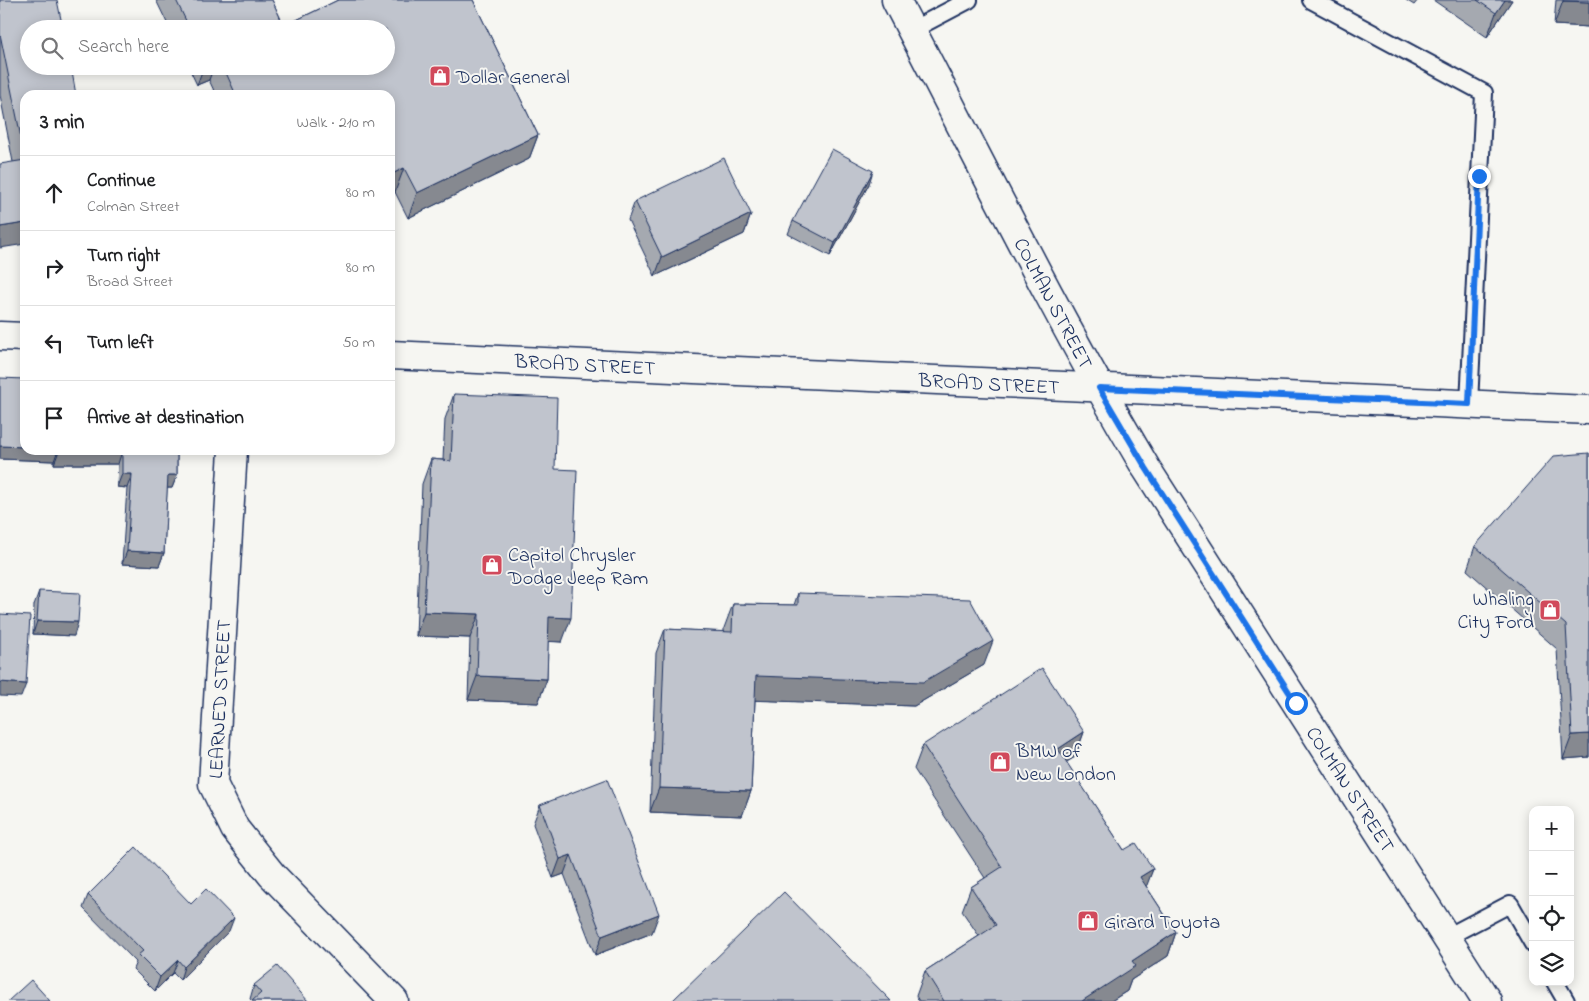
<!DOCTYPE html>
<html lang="en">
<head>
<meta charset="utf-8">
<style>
  body { margin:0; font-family:"Indie Flower",sans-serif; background:#f2f2f2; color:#202124 }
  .controls { position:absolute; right:15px; bottom:15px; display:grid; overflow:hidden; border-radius:10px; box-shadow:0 2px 12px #0003 }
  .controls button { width:45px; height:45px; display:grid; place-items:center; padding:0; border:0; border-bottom:1px solid #e0e0e0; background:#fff; color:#202124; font:25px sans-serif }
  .stop { position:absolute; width:15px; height:15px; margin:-11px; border:4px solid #1a73e8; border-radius:50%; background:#fff }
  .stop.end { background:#1a73e8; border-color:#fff; box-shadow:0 1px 5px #0008 }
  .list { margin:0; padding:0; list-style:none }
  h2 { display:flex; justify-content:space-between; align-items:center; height:65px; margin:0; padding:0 20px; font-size:21px }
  h2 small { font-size:16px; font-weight:400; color:#757577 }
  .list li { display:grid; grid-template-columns:32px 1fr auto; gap:15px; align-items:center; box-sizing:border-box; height:75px; padding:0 20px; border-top:1px solid #e0e0e0 }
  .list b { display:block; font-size:19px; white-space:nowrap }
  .list p { margin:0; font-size:16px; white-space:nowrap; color:#757577 }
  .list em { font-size:16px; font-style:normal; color:#757577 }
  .icon { flex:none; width:28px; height:28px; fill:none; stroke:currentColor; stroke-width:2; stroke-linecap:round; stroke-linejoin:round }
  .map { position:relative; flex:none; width:1589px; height:1001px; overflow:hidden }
  .search { position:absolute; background:#fff; box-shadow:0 2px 12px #0003; left:20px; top:20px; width:375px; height:55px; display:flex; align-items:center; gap:12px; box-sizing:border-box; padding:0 18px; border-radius:28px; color:#757577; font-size:19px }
  .panel { position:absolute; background:#fff; box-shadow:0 2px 12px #0003; left:20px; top:90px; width:375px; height:365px; border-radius:15px }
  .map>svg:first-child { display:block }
</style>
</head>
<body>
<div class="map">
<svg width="1589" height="1001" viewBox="0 0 1589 1001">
  <rect width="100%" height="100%" fill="#f6f6f2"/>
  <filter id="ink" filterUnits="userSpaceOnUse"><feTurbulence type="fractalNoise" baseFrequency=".02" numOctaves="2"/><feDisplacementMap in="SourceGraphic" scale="10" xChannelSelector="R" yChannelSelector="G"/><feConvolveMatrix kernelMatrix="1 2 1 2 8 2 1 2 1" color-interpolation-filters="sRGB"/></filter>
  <g filter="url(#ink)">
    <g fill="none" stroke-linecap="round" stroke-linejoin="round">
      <g stroke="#1b2f5e" stroke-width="20">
        <g id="lane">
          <path d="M1311 0 1484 93 1469 404"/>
          <path d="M912 30 969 0"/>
          <path d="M1447 937 1510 904 1533 944"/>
          <path d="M1555 982 1566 1001"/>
        </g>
      </g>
      <g stroke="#1b2f5e" stroke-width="31">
        <path id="street" d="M233 450 213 784 235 829 272 875 394 1001"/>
      </g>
      <g stroke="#1b2f5e" stroke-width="31">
        <g id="primary">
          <path d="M896 0C978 157 1056 316 1146 468L1487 1001"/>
          <path d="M0 336 25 337"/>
          <path d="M390 355 1589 410"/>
        </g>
      </g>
      <use href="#lane" stroke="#f6f6f2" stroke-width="16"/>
      <use href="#street" stroke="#f6f6f2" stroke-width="28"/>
      <use href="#primary" stroke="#f6f6f2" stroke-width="28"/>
    </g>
    <g fill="#a5a9b0" stroke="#1b2f5e">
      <path d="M0 0 25 95V244L13 162 0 95Z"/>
      <path d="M156 0H272L284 26 338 0H473L538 135 529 159 408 218 395 192 390 194V95H216L209 80 197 85 188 66H386V29H170Z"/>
      <path d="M1406 0H1418L1414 5Z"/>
      <path d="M1433 0H1512L1487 37Z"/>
      <path d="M1556 0H1589V27L1554 25Z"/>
      <path d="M869 184 830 256 788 234 793 221Z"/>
      <path d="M635 201 751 214 744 234 655 276 628 220Z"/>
      <path d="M0 378 25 450H177V475L172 488H167L164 553 159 566 122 564 127 488 117 487 118 464H54V461L0 459Z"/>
      <path d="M454 394 555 469 562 642 548 641 547 679 538 703 468 700 470 638 416 636 422 484 431 459 443 460 445 419Z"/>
      <path d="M1589 453V757L1563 759 1557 649 1467 570 1475 546Z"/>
      <path d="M39 591 74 636 33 634 34 605Z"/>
      <path d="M798 593 984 665 914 706 755 700 751 791 742 816 650 812 656 653 665 629 724 632V628L733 604 794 605Z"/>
      <path d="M1084 732 1075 757 1066 762 1124 850 1153 869 1146 886 1176 932 1168 956 1131 980 1127 991 1111 1001H919L916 996 925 971 979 936 962 911 971 887 985 878 914 769 923 745Z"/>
      <path d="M540 805 652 933 595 955 564 874 553 878 533 824Z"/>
      <path d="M88 895 191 904 229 931 180 980 173 973 155 991 133 969 136 962 83 908Z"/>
      <path d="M254 985 308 1001H252L250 999Z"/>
    </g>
    <g fill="#868990" stroke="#1b2f5e">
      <path d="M1505 0H1512L1487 37 1496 13Z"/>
      <path d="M1563 1 1589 2V27L1554 25Z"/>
      <path d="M204 66H214L209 80 197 85Z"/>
      <path d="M538 135 529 159 408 218 417 193Z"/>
      <path d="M404 168 395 192 390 194V175Z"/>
      <path d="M873 171 869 184 830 256 835 243Z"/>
      <path d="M751 214 744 234 655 276 662 257Z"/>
      <path d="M25 223V244L0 248V227Z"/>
      <path d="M0 446 25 447V450H58L54 461 0 459Z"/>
      <path d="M59 451H122L118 464H54Z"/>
      <path d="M122 474H132L127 488 117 487Z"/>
      <path d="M168 475H177L172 488H163Z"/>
      <path d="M127 551 164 553 159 566 122 564Z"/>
      <path d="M424 612 479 614 470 638 416 636Z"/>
      <path d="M549 617 571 618 562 642 540 641Z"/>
      <path d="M37 621 78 622 74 636 33 634Z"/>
      <path d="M993 641 984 665 914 706 747 700 756 676Z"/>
      <path d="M477 676 547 679 538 703 468 700Z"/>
      <path d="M0 682 26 684 21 697 0 696Z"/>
      <path d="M1084 732 1075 757 1049 773 1058 749Z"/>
      <path d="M1589 734V757L1563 759 1572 735Z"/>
      <path d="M659 788 751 791 742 816 650 812Z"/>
      <path d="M571 855 564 874 553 878 560 859Z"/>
      <path d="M1153 869 1144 893 1140 877Z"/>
      <path d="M659 914 652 933 595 955 602 936Z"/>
      <path d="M234 918 229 931 180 980 184 967Z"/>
      <path d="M1176 932 1168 956 1131 980 1127 991 1111 1001H1082L1132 961Z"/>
      <path d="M178 960 173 973 155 991 160 977Z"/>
    </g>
    <g fill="#c0c4cd" stroke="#1b2f5e">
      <path d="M0 0H57L63 29H29V66H71L76 95H25V157L0 34Z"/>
      <path d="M176 0H272L284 26 338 0H473L538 135 417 193 404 168 390 175V95H236L223 66H386V29H190Z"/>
      <path d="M1477 0H1505L1496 13Z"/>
      <path d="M1563 0H1589V2L1563 1Z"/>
      <path d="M832 149 873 171 835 243 793 221Z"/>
      <path d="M724 158 751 214 662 257 635 201Z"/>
      <path d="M25 160V223L0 227V164Z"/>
      <path d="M0 378 25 379V447L0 446Z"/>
      <path d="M454 394 557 398 555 469 577 470 571 618 549 617 547 679 477 676 479 614 424 612 431 459 451 461Z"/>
      <path d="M59 450H177V475H168L164 553 127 551 132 474H122V451H59Z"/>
      <path d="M1589 453V734L1572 735 1566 625 1475 546 1554 456Z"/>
      <path d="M39 591 80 593 78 622 37 621Z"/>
      <path d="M798 593 970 599 993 641 923 682 756 676 751 791 659 788 665 629 732 632 733 604 798 605Z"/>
      <path d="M0 614 30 616 26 684 0 682Z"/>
      <path d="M1042 668 1084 732 1058 749 1124 850 1136 843 1153 869 1140 877 1176 932 1132 961 1136 966 1082 1001H944L925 971 996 925 971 887 1002 867 923 745Z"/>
      <path d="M607 779 659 914 602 936 571 855 560 859 540 805Z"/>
      <path d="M136 847 191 904 206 889 234 918 184 967 178 960 160 977 138 955 143 951 88 895Z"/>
      <path d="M784 892 891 1001H672Z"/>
      <path d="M277 966 308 1001H252L261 993 254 985Z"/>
      <path d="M31 980 50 1001H8Z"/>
    </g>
  </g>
  <g fill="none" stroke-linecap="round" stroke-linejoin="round" filter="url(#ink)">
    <path stroke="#1a73e8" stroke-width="6" d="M1296 703 1146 468 1099 388 1469 404 1479 176"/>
  </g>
  <defs>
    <g id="shop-square" transform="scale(1.125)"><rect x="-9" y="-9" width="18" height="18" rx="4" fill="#d1495b" stroke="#f6f6f2"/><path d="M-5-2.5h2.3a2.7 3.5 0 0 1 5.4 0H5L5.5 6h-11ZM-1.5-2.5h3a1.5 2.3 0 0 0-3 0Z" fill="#fff"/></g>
  </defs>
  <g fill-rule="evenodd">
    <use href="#shop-square" x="440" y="76"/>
    <use href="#shop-square" x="492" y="565"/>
    <use href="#shop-square" x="1550" y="610"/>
    <use href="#shop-square" x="1000" y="762"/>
    <use href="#shop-square" x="1088" y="921"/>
  </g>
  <g text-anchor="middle" stroke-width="4" stroke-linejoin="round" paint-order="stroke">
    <g font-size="20" fill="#1b2f5e" stroke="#f6f6f2" text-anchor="start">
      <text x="456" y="83">Dollar General</text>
      <text x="508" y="561">Capitol Chrysler<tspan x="508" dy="23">Dodge Jeep Ram</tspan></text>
      <text x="1534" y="605" text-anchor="end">Whaling<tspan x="1534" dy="23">City Ford</tspan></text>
      <text x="1016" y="757">BMW of<tspan x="1016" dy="23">New London</tspan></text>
      <text x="1104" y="928">Girard Toyota</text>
    </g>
    <g font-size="20" fill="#1b2f5e" stroke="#f6f6f2">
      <text transform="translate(1054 303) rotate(62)" y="7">COLMAN STREET</text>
      <text transform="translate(585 364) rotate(3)" y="7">BROAD STREET</text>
      <text transform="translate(989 383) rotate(3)" y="7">BROAD STREET</text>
      <text transform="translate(219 699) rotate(-87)" y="7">LEARNED STREET</text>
      <text transform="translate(1351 789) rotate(57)" y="7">COLMAN STREET</text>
    </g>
  </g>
</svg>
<div class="controls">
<button>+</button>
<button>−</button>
<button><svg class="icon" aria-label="locate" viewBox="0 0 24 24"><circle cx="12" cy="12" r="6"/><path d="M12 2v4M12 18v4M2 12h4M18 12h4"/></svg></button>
<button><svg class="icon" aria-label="layers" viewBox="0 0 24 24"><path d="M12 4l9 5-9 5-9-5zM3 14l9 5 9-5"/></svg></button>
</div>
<div class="stop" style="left:1296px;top:703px"></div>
<div class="stop end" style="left:1479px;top:176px"></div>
<div class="search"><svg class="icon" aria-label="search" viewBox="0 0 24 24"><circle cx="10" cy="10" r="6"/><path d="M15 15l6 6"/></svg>Search here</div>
<section class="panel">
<h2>3 min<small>Walk · 210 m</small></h2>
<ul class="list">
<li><svg class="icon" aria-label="ahead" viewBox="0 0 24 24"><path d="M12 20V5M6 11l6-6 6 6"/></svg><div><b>Continue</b><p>Colman Street</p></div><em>80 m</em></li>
<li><svg class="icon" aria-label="right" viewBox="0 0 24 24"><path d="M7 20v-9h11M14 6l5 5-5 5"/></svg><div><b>Turn right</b><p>Broad Street</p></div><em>80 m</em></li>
<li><svg class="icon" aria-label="left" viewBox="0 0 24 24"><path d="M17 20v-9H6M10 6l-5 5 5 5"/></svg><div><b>Turn left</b></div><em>50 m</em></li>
<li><svg class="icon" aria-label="arrive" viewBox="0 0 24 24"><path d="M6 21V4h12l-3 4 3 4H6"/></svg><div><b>Arrive at destination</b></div></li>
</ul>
</section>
</div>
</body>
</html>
